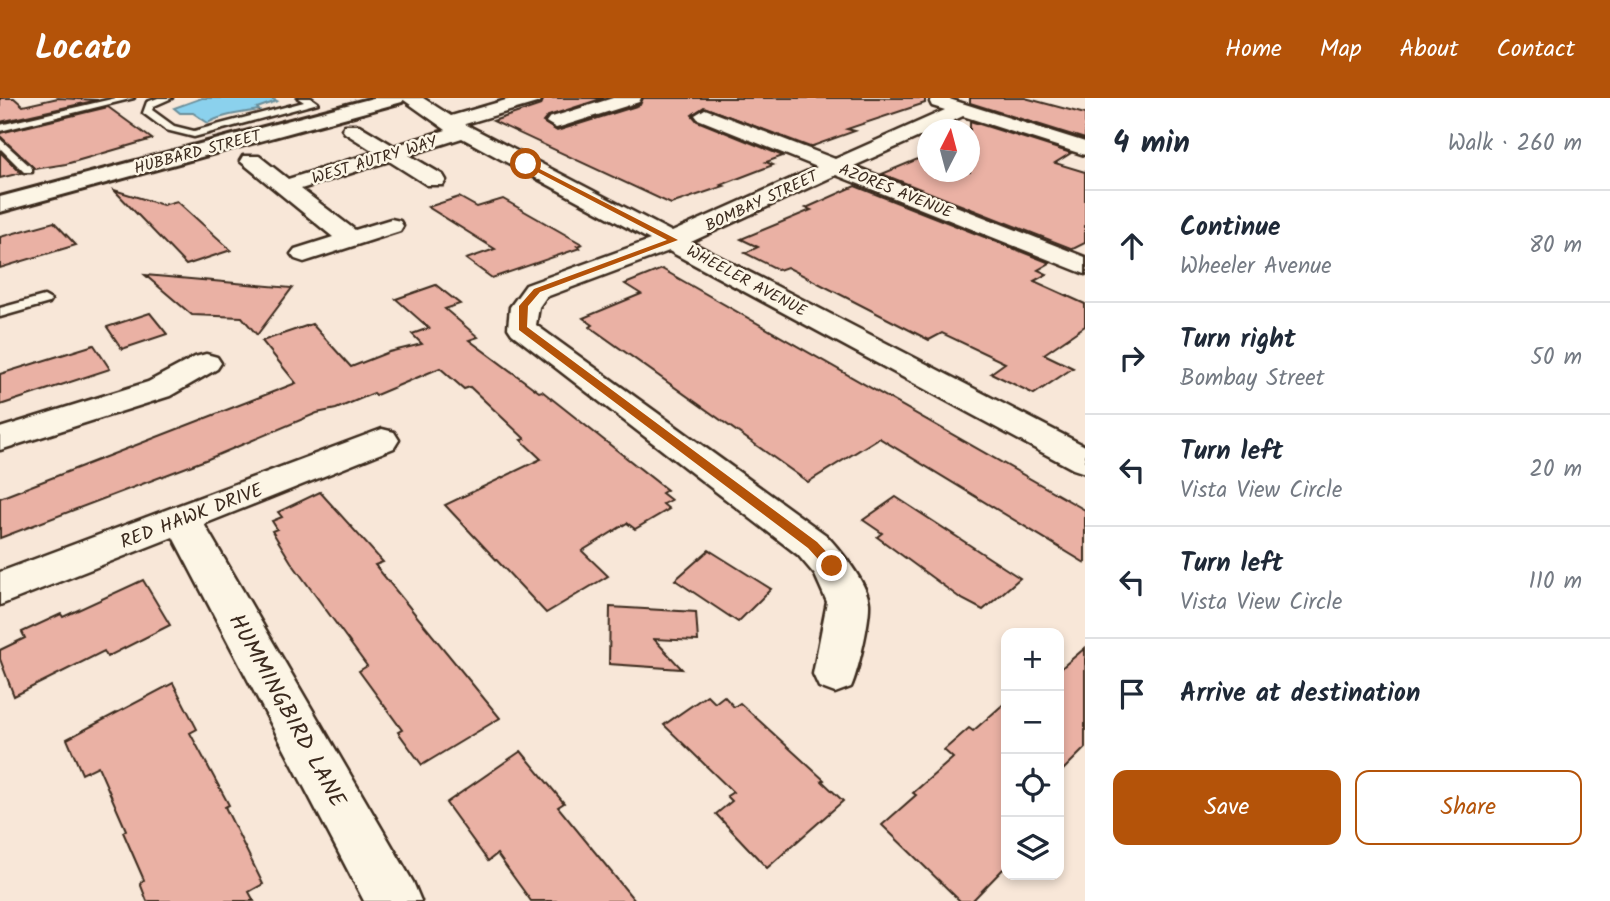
<!DOCTYPE html>
<html lang="en">
<head>
<meta charset="utf-8">
<style>
  body { margin:0; font-family:Kalam,sans-serif; background:#f2f2f3; color:#1f2937 }
  .controls { position:absolute; right:21px; bottom:21px; display:grid; overflow:hidden; border-radius:14px; box-shadow:0 4px 10px #0003 }
  .controls button { width:63px; height:63px; display:grid; place-items:center; padding:0; border:0; border-bottom:2px solid #e0e1e3; background:#fff; color:#1f2937; font:35px sans-serif }
  .compass { position:absolute; left:917px; top:21px; width:63px; height:63px; border-radius:50%; background:#fff; box-shadow:0 4px 10px #0003; rotate:6deg }
  .stop { position:absolute; width:21px; height:21px; margin:-16px; border:5px solid #b45309; border-radius:50%; background:#fff }
  .stop.end { background:#b45309; border-color:#fff; box-shadow:0 2px 7px #0008 }
  .list { margin:0; padding:0; list-style:none }
  h2 { display:flex; justify-content:space-between; align-items:center; height:91px; margin:0; padding:0 28px; font-size:30px }
  h2 small { font-size:23px; font-weight:400; color:#747a83 }
  .list li { display:grid; grid-template-columns:46px 1fr auto; gap:21px; align-items:center; box-sizing:border-box; height:112px; padding:0 28px; border-top:2px solid #e0e1e3 }
  .list b { display:block; font-size:26px; white-space:nowrap }
  .list p { margin:0; font-size:23px; white-space:nowrap; color:#747a83 }
  .list em { font-size:23px; font-style:normal; color:#747a83 }
  .actions { display:flex; gap:14px; padding:21px 28px }
  .actions a { flex:1; padding:16px 0; border:2px solid #b45309; border-radius:14px; text-align:center; font-size:24px; color:#b45309 }
  .actions .main { background:#b45309; color:#fff }
  .icon { flex:none; width:38px; height:38px; fill:none; stroke:currentColor; stroke-width:2; stroke-linecap:round; stroke-linejoin:round }
  .map { position:relative; flex:none; width:1085px; height:803px; overflow:hidden }
  header { display:flex; align-items:center; gap:42px; box-sizing:border-box; height:98px; padding:0 35px; background:#b45309; color:#fff }
  header strong { font-size:33px }
  nav { display:flex; gap:38px; margin-inline-start:auto; font-size:24px }
  main { display:flex }
  aside { flex:1; background:#fff }
  .map>svg:first-child { display:block }
</style>
</head>
<body>
<header>
<strong>Locato</strong>
<nav><a>Home</a><a>Map</a><a>About</a><a>Contact</a></nav>
</header>
<main>
<div class="map">
<svg width="1085" height="803" viewBox="0 0 1085 803">
  <rect width="100%" height="100%" fill="#f8e7d8"/>
  <filter id="ink" filterUnits="userSpaceOnUse"><feTurbulence type="fractalNoise" baseFrequency=".0143" numOctaves="2"/><feDisplacementMap in="SourceGraphic" scale="14" xChannelSelector="R" yChannelSelector="G"/><feConvolveMatrix kernelMatrix="1 2 1 2 8 2 1 2 1" color-interpolation-filters="sRGB"/></filter>
  <g filter="url(#ink)">
    <path fill="#8bd1ed" stroke="#6b8e9a" stroke-width="2" d="M202 0H271L277 3 257 10 259 12C243 15 220 17 208 25L193 15H180L174 10Z"/>
    <g fill="#eab1a4" stroke="#3b2a1e" stroke-width="2">
      <path d="M0 0H14L23 8 58 0 98 2 0 24Z"/>
      <path d="M544 0H604L548 18 543 24 557 33 640 7 643 0H925V5L847 31 855 33 810 49 704 9 692 17 697 23 783 58 766 64 773 67 721 87 724 88 671 106 493 23 541 7Z"/>
      <path d="M970 0H1025L1085 16V41L970 5Z"/>
      <path d="M108 9 152 41 66 66 35 71 0 38V35Z"/>
      <path d="M970 23 1071 55 1055 65 1085 74V145L1073 151 882 76 925 58 928 59V74H970Z"/>
      <path d="M0 54 21 75 0 80Z"/>
      <path d="M855 88 1050 165 1038 172 1047 176 1034 183 1085 206V228L1044 256 1073 270 1034 296 991 275 1005 265 942 235 929 242 787 169 779 172 745 155 758 149 741 141 811 112 806 110Z"/>
      <path d="M114 92 163 107 177 103 231 152 186 167Z"/>
      <path d="M459 99 477 109 503 101 582 146 577 148 580 150 492 180 466 161 495 151 428 109Z"/>
      <path d="M54 124 76 147 0 170V139Z"/>
      <path d="M662 171 1085 412V465L879 340 808 384 590 229 593 227 583 220 641 196 625 186Z"/>
      <path d="M145 177 292 190 257 237 242 219 192 217Z"/>
      <path d="M436 187 460 206 445 211 478 239 469 242 539 294 542 293 667 392 662 395 671 402 663 406 669 411 635 431 627 425 582 453 608 478 546 515 445 407 541 361 521 342 525 341 470 289 464 291 440 270 376 297 374 295 336 311 317 315 208 361 0 440V400L296 285 262 243 312 226 351 269 389 254 422 246 412 236 429 230 396 201Z"/>
      <path d="M150 215 167 236 122 251 107 229Z"/>
      <path d="M94 247 110 271 0 307V276Z"/>
      <path d="M320 394 383 464 375 467 500 620 422 667 398 634 402 632 359 573 367 568 291 464 272 433 277 431 272 423 282 419 278 414Z"/>
      <path d="M896 399 1020 480 983 512 960 500 877 439 882 435 863 422Z"/>
      <path d="M709 452 771 491 738 524 675 482Z"/>
      <path d="M143 482 170 527 107 559 104 553 14 598 0 561V552L25 540 22 534 61 516 63 519Z"/>
      <path d="M610 509 696 514 698 543 654 541 682 571 609 566Z"/>
      <path d="M1085 550V650L1059 676V572Z"/>
      <path d="M173 585 197 631 190 635 229 707 225 709 263 786 249 794 254 803H147L140 785 144 782 123 734 126 732 98 668 82 676 67 641Z"/>
      <path d="M707 597 715 605 724 598 734 609 740 605 824 682 822 683 843 703 767 770 716 716 732 703 727 698 733 694 664 627Z"/>
      <path d="M1006 604V768L972 803H960L882 727 916 697 913 695 953 660 944 652 969 630 973 633Z"/>
      <path d="M521 653 564 705 558 709 635 803H531L497 756 488 763 446 705Z"/>
    </g>
    <g fill="none" stroke-linecap="round" stroke-linejoin="round">
      <g stroke="#3b2a1e" stroke-width="5">
        <g id="service">
          <path d="M116 0H134L0 33V27Z"/>
          <path d="M158 0H172L154 8 152 12 174 28 194 33 304 4 298 0H311L318 5 194 39 166 32 143 15 147 4Z"/>
          <path d="M0 41 32 70V74H24L0 50Z"/>
          <path d="M44 198 51 202 49 205 0 219V210Z"/>
        </g>
      </g>
      <g stroke="#3b2a1e" stroke-width="5">
        <g id="minor">
          <path d="M401 0H423L451 18 513 0H542L540 4 465 26 672 134 817 69 698 21 695 17 705 11 835 61 945 12 932 8 930 4 933 0H946L1085 44V57L963 18 934 32H928V35L854 68 1085 159V176L836 77 691 144 1085 348V375L1073 371 669 153 546 199 539 209 536 227 826 437C840 452 867 484 869 505 870 522 858 574 851 589L835 595 819 589 813 576 827 504 815 477 798 457 512 236 508 230 510 209 526 187 650 142 462 40 409 57 443 77 446 82 443 87H427L389 63 301 91 355 132 391 121 400 123 403 128 400 133 313 161 304 164 295 161 291 156 295 151 333 139 240 63 243 58H259L288 81 375 54 345 35 342 31 345 27H359L394 48 446 32Z"/>
          <path d="M613 0H641L639 4 563 28 556 30 546 24 549 20Z"/>
          <path d="M206 256 217 259 221 265 217 271 170 298 0 352V330L148 284 195 259Z"/>
          <path d="M382 331 394 334 399 342 394 350 204 426 413 784 421 803H364L173 439 0 507V474Z"/>
        </g>
      </g>
      <g stroke="#3b2a1e" stroke-width="6">
        <path id="secondary" d="M373 0H405L402 4 0 114V99Z"/>
      </g>
      <use href="#service" fill="#fcf5e5" fill-rule="evenodd"/>
      <use href="#minor" fill="#fcf5e5" fill-rule="evenodd"/>
      <use href="#secondary" fill="#fcf5e5" fill-rule="evenodd"/>
    </g>
  </g>
  <path fill="#b45309" d="M526 64 678 142 540 194 528 208 527 229 817 444 837 465V472H828L808 450 519 232V208L534 191 667 142 524 67Z"/>
  <g text-anchor="middle" stroke-width="5" stroke-linejoin="round" paint-order="stroke">
    <g font-size="16" fill="#3b2a1e" stroke="#fcf5e5">
      <text transform="translate(197 53) rotate(-15)" y="6">HUBBARD STREET</text>
      <text transform="translate(374 61) rotate(-17)" y="6">WEST AUTRY WAY</text>
      <text transform="translate(896 92) rotate(22)" y="6">AZORES AVENUE</text>
      <text transform="translate(761 102) rotate(-25)" y="6">BOMBAY STREET</text>
      <text transform="translate(747 182) rotate(28)" y="6">WHEELER AVENUE</text>
    </g>
    <g font-size="19" fill="#3b2a1e" stroke="#fcf5e5">
      <text transform="translate(191 417) rotate(-21)" y="7">RED HAWK DRIVE</text>
    </g>
    <g font-size="23" fill="#3b2a1e" stroke="#fcf5e5">
      <text transform="translate(288 612) rotate(61)" y="8">HUMMINGBIRD LANE</text>
    </g>
  </g>
</svg>
<div class="controls">
<button>+</button>
<button>−</button>
<button><svg class="icon" aria-label="locate" viewBox="0 0 24 24"><circle cx="12" cy="12" r="6"/><path d="M12 2v4M12 18v4M2 12h4M18 12h4"/></svg></button>
<button><svg class="icon" aria-label="layers" viewBox="0 0 24 24"><path d="M12 4l9 5-9 5-9-5zM3 14l9 5 9-5"/></svg></button>
</div>
<svg class="compass" viewBox="-18 -18 36 36"><path d="M0-13l5 13h-10z" fill="#e53935"/><path d="M0 13l5-13h-10z" fill="#747a83"/></svg>
<div class="stop" style="left:526px;top:66px"></div>
<div class="stop end" style="left:832px;top:468px"></div>
</div>
<aside>
<h2>4 min<small>Walk · 260 m</small></h2>
<ul class="list">
<li><svg class="icon" aria-label="ahead" viewBox="0 0 24 24"><path d="M12 20V5M6 11l6-6 6 6"/></svg><div><b>Continue</b><p>Wheeler Avenue</p></div><em>80 m</em></li>
<li><svg class="icon" aria-label="right" viewBox="0 0 24 24"><path d="M7 20v-9h11M14 6l5 5-5 5"/></svg><div><b>Turn right</b><p>Bombay Street</p></div><em>50 m</em></li>
<li><svg class="icon" aria-label="left" viewBox="0 0 24 24"><path d="M17 20v-9H6M10 6l-5 5 5 5"/></svg><div><b>Turn left</b><p>Vista View Circle</p></div><em>20 m</em></li>
<li><svg class="icon" aria-label="left" viewBox="0 0 24 24"><path d="M17 20v-9H6M10 6l-5 5 5 5"/></svg><div><b>Turn left</b><p>Vista View Circle</p></div><em>110 m</em></li>
<li><svg class="icon" aria-label="arrive" viewBox="0 0 24 24"><path d="M6 21V4h12l-3 4 3 4H6"/></svg><div><b>Arrive at destination</b></div></li>
</ul>
<div class="actions"><a class="main">Save</a><a>Share</a></div>
</aside>
</main>
</body>
</html>
